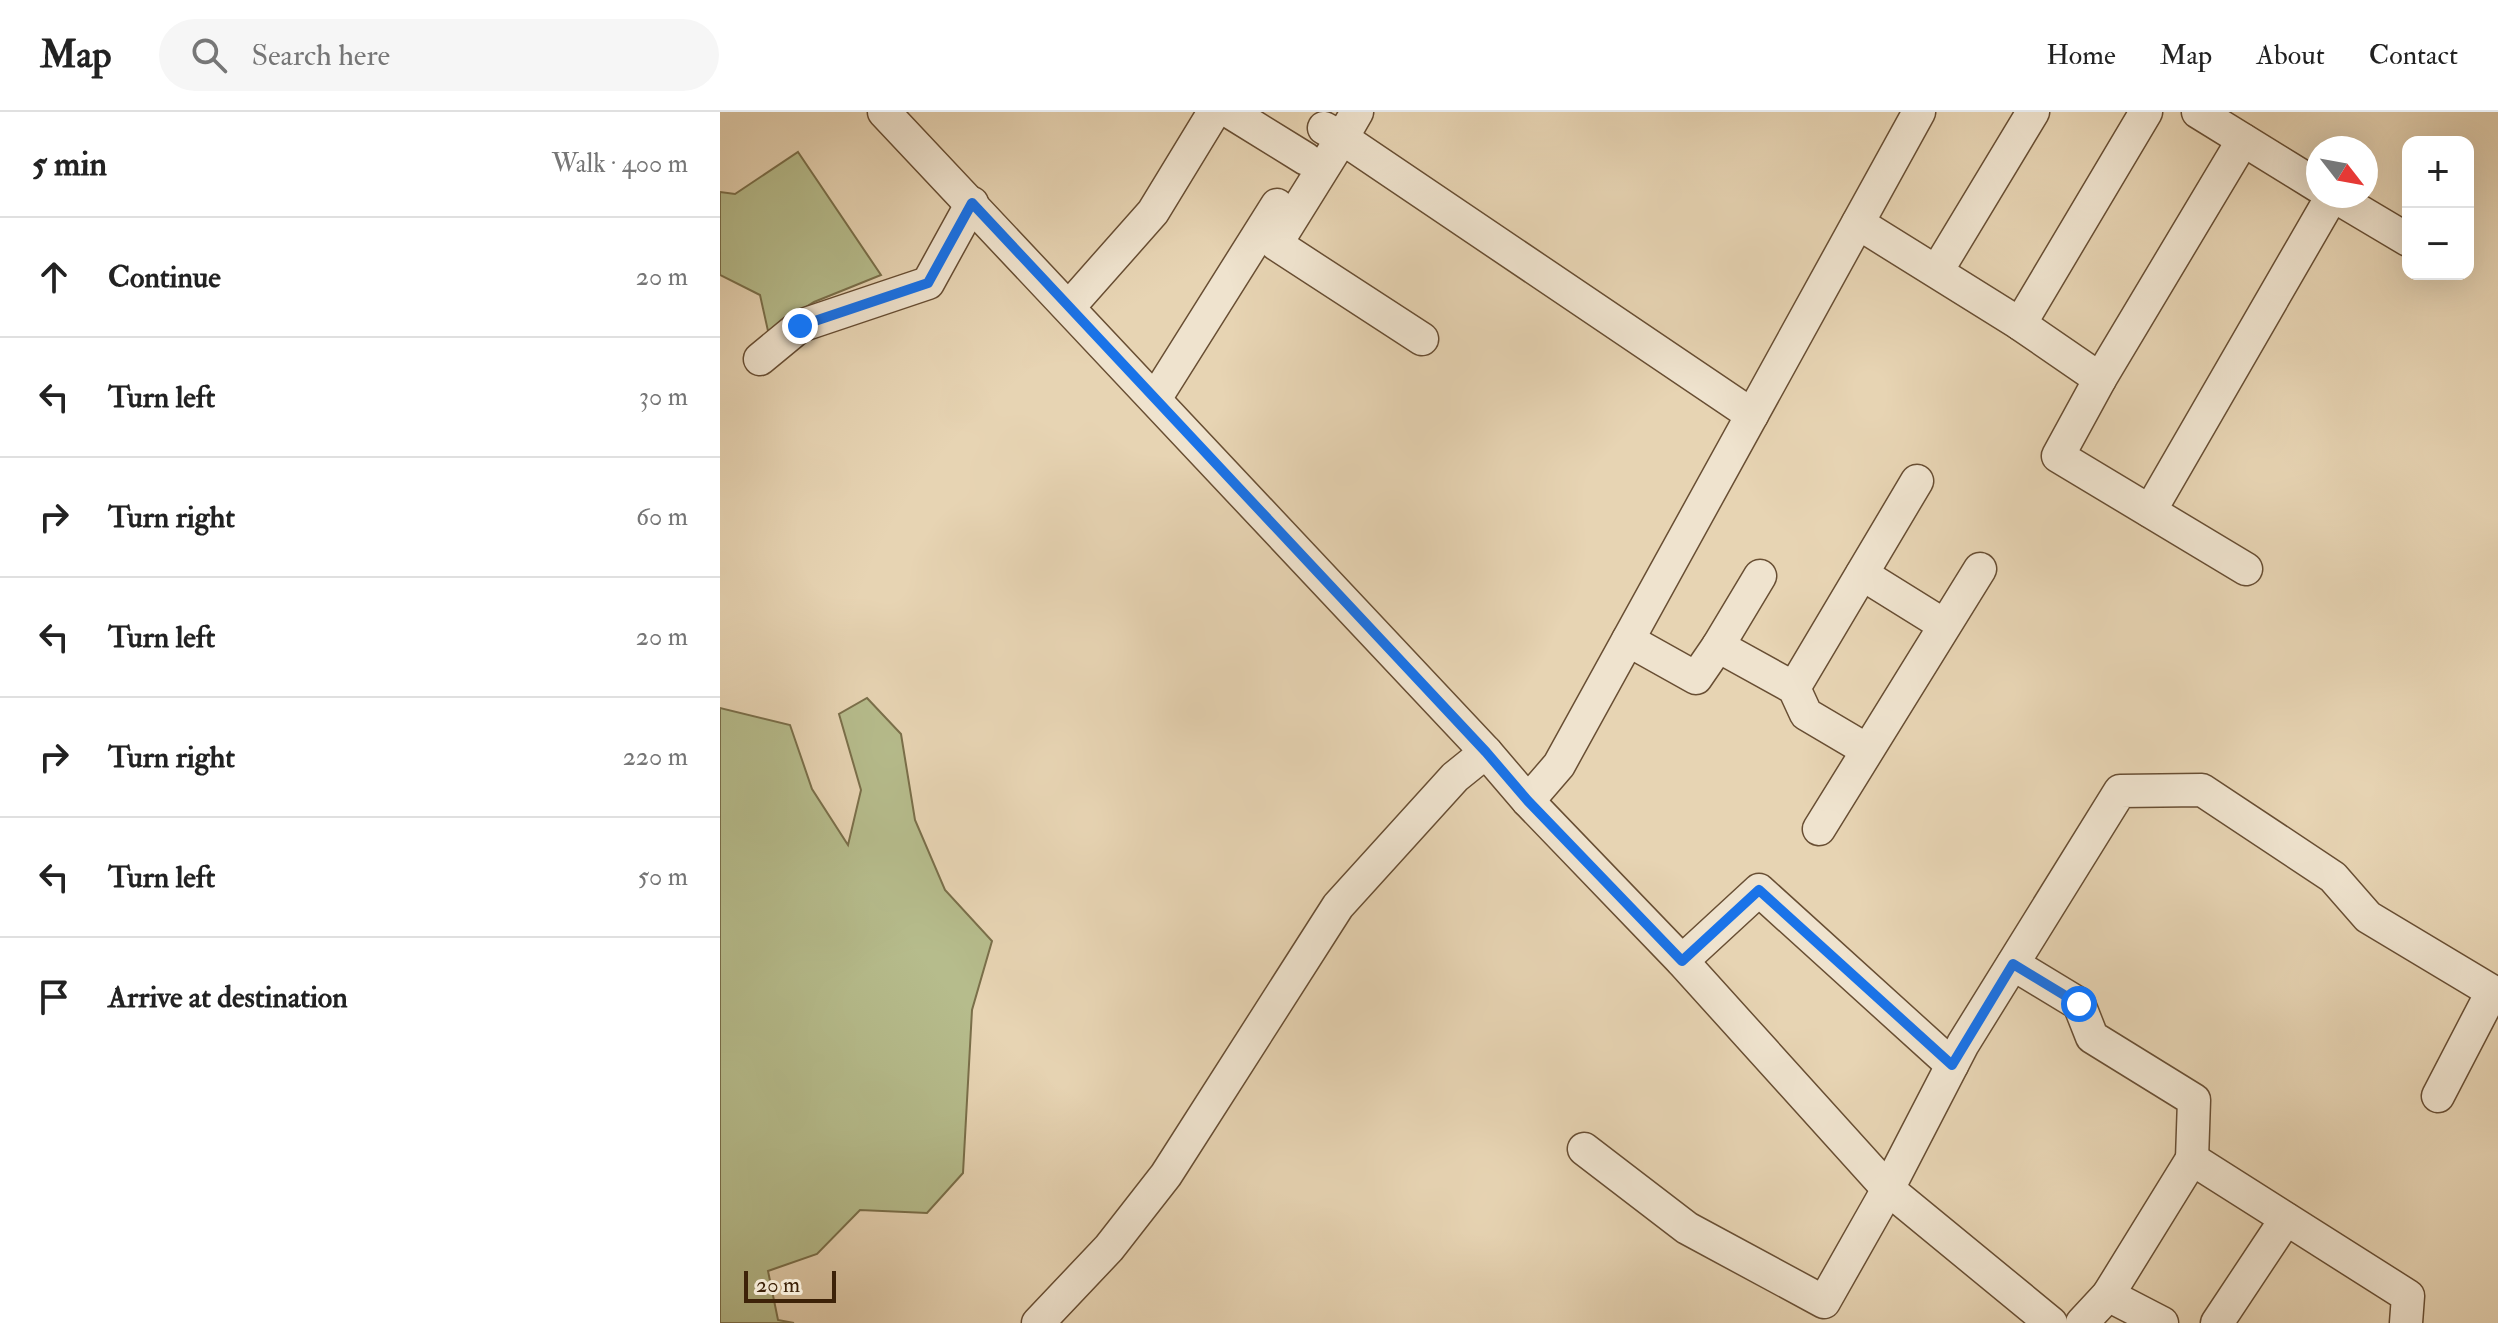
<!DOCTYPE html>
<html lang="en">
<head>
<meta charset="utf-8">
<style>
  body { margin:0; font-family:"IM FELL Double Pica",serif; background:#f6f6f6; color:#222 }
  .controls { position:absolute; right:24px; top:24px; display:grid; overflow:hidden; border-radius:16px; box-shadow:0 8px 32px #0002 }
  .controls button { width:72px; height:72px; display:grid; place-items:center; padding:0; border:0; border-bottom:2px solid #e0e0e0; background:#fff; color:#222; font:40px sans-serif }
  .compass { position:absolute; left:1586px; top:24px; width:72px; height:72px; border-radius:50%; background:#fff; box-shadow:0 8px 32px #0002; rotate:121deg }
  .scale { position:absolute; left:24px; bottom:20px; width:92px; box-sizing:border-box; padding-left:8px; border:4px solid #3d2208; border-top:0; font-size:22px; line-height:28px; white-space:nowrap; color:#3d2208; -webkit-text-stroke:6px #efe3ce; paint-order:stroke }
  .stop { position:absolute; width:24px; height:24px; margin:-18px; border:6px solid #1a73e8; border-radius:50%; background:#fff }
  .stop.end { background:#1a73e8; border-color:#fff; box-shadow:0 2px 8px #0008 }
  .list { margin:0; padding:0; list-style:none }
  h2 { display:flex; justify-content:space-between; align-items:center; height:104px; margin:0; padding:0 32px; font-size:34px }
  h2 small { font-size:26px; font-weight:400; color:#767676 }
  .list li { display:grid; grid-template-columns:52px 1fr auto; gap:24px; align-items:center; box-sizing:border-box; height:120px; padding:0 32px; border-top:2px solid #e0e0e0 }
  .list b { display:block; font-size:30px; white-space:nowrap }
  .list em { font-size:26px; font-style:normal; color:#767676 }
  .icon { flex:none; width:44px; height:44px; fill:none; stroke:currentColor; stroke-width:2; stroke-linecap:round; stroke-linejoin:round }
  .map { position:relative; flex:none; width:1778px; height:1211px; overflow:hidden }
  header { display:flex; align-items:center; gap:48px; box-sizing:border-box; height:112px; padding:0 40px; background:#fff; border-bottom:2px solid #e0e0e0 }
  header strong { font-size:38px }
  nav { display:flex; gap:44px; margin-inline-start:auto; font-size:28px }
  .search { width:560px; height:72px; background:#f6f6f6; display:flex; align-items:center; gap:20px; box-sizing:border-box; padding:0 28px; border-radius:44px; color:#767676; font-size:30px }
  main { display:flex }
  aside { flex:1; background:#fff }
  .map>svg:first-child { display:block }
</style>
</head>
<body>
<header>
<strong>Map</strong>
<div class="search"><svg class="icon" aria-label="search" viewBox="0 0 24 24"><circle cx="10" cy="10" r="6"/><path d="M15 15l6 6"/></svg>Search here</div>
<nav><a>Home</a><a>Map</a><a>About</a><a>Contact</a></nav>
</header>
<main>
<aside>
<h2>5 min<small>Walk · 400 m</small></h2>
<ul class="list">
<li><svg class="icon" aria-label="ahead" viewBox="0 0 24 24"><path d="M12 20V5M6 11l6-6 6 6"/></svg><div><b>Continue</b></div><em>20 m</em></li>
<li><svg class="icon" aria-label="left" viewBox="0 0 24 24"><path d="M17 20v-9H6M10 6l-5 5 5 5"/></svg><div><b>Turn left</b></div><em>30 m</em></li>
<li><svg class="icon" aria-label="right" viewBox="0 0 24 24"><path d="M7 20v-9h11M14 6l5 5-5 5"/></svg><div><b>Turn right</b></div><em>60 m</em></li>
<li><svg class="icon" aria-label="left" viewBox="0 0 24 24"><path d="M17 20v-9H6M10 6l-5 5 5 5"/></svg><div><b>Turn left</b></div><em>20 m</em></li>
<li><svg class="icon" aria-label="right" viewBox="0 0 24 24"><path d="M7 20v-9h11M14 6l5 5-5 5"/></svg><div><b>Turn right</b></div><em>220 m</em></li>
<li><svg class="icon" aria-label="left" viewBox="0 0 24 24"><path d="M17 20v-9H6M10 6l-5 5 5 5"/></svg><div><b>Turn left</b></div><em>50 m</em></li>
<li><svg class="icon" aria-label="arrive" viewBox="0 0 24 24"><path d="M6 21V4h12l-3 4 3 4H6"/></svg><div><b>Arrive at destination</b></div></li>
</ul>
</aside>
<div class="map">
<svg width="1778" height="1211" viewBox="0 0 1778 1211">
  <rect width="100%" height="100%" fill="#e7d4b3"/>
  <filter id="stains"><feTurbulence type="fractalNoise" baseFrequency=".0025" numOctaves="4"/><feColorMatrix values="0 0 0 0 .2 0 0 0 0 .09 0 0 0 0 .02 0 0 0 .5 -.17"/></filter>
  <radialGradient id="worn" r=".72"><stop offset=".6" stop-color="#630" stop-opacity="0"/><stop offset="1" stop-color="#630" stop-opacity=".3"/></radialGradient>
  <g fill="#b6bc8c" stroke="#7a6f4a" stroke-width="2">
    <path d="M78 40 161 163 94 190 48 219 40 183 0 163V80L15 82Z"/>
    <path d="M147 586 181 622 195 708 225 778 272 829 252 898 243 1061 207 1101 140 1098 97 1142 48 1159 58 1208 74 1211H0V596L70 613 92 677 128 733 141 678 119 602Z"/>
  </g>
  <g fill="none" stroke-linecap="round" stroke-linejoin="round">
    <g stroke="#684e33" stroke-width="35">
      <g id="minor">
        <path d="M164 0 766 640 808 689 962 849 1168 1077 1331 1211"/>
        <path d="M510 0 586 47"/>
        <path d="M1478 0 1598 74"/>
        <path d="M604 16 622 26 637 0"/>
        <path d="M1614 84 1688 128"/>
        <path d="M1138 111 1300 212 1380 267 1338 344 1526 457"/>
        <path d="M1217 159 1313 0"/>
        <path d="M349 195 433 100 494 0"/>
        <path d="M1300 212 1426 0"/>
        <path d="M702 227 556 132 622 26 1032 303"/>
        <path d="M40 247 80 214 208 171 252 91"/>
        <path d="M1380 267 1523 28"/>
        <path d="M435 287 557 93"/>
        <path d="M1430 399 1612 84"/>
        <path d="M1142 462 1224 513"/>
        <path d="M908 528 976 566 998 534 1074 576 1086 602 1147 638"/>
        <path d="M998 534 1040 464"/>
        <path d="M1074 576 1197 369"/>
        <path d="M808 689 839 653 1199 0"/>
        <path d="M1099 717 1260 457"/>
        <path d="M962 849 1039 778 1232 953"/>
        <path d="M1293 852 1359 892 1372 925 1474 988 1472 1047"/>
        <path d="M1718 984 1772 880"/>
        <path d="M864 1037 967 1116 1104 1190 1168 1077 1243 932 1400 679 1482 678 1613 765 1648 805 1778 883"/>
        <path d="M1388 1183 1442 1211"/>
        <path d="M318 1211 389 1136 446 1063 618 794 735 665 766 640"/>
        <path d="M1362 1211 1388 1183 1472 1047 1688 1184 1686 1211"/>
        <path d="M1497 1211 1566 1107"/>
      </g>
    </g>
    <use href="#minor" stroke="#efe3ce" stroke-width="32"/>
  </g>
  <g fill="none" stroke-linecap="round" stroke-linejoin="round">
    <path stroke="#1a73e8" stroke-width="10" d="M80 214 208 171 252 91 766 640 808 689 962 849 1039 778 1232 953 1293 852 1359 892"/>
  </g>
  <rect width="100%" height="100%" filter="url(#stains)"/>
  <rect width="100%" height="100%" fill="url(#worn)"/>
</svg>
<div class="controls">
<button>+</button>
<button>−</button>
</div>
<svg class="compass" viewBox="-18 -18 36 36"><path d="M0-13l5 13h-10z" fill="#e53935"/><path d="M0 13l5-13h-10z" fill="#767676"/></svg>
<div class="scale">20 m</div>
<div class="stop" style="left:1359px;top:892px"></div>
<div class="stop end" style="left:80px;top:214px"></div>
</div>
</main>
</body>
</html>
